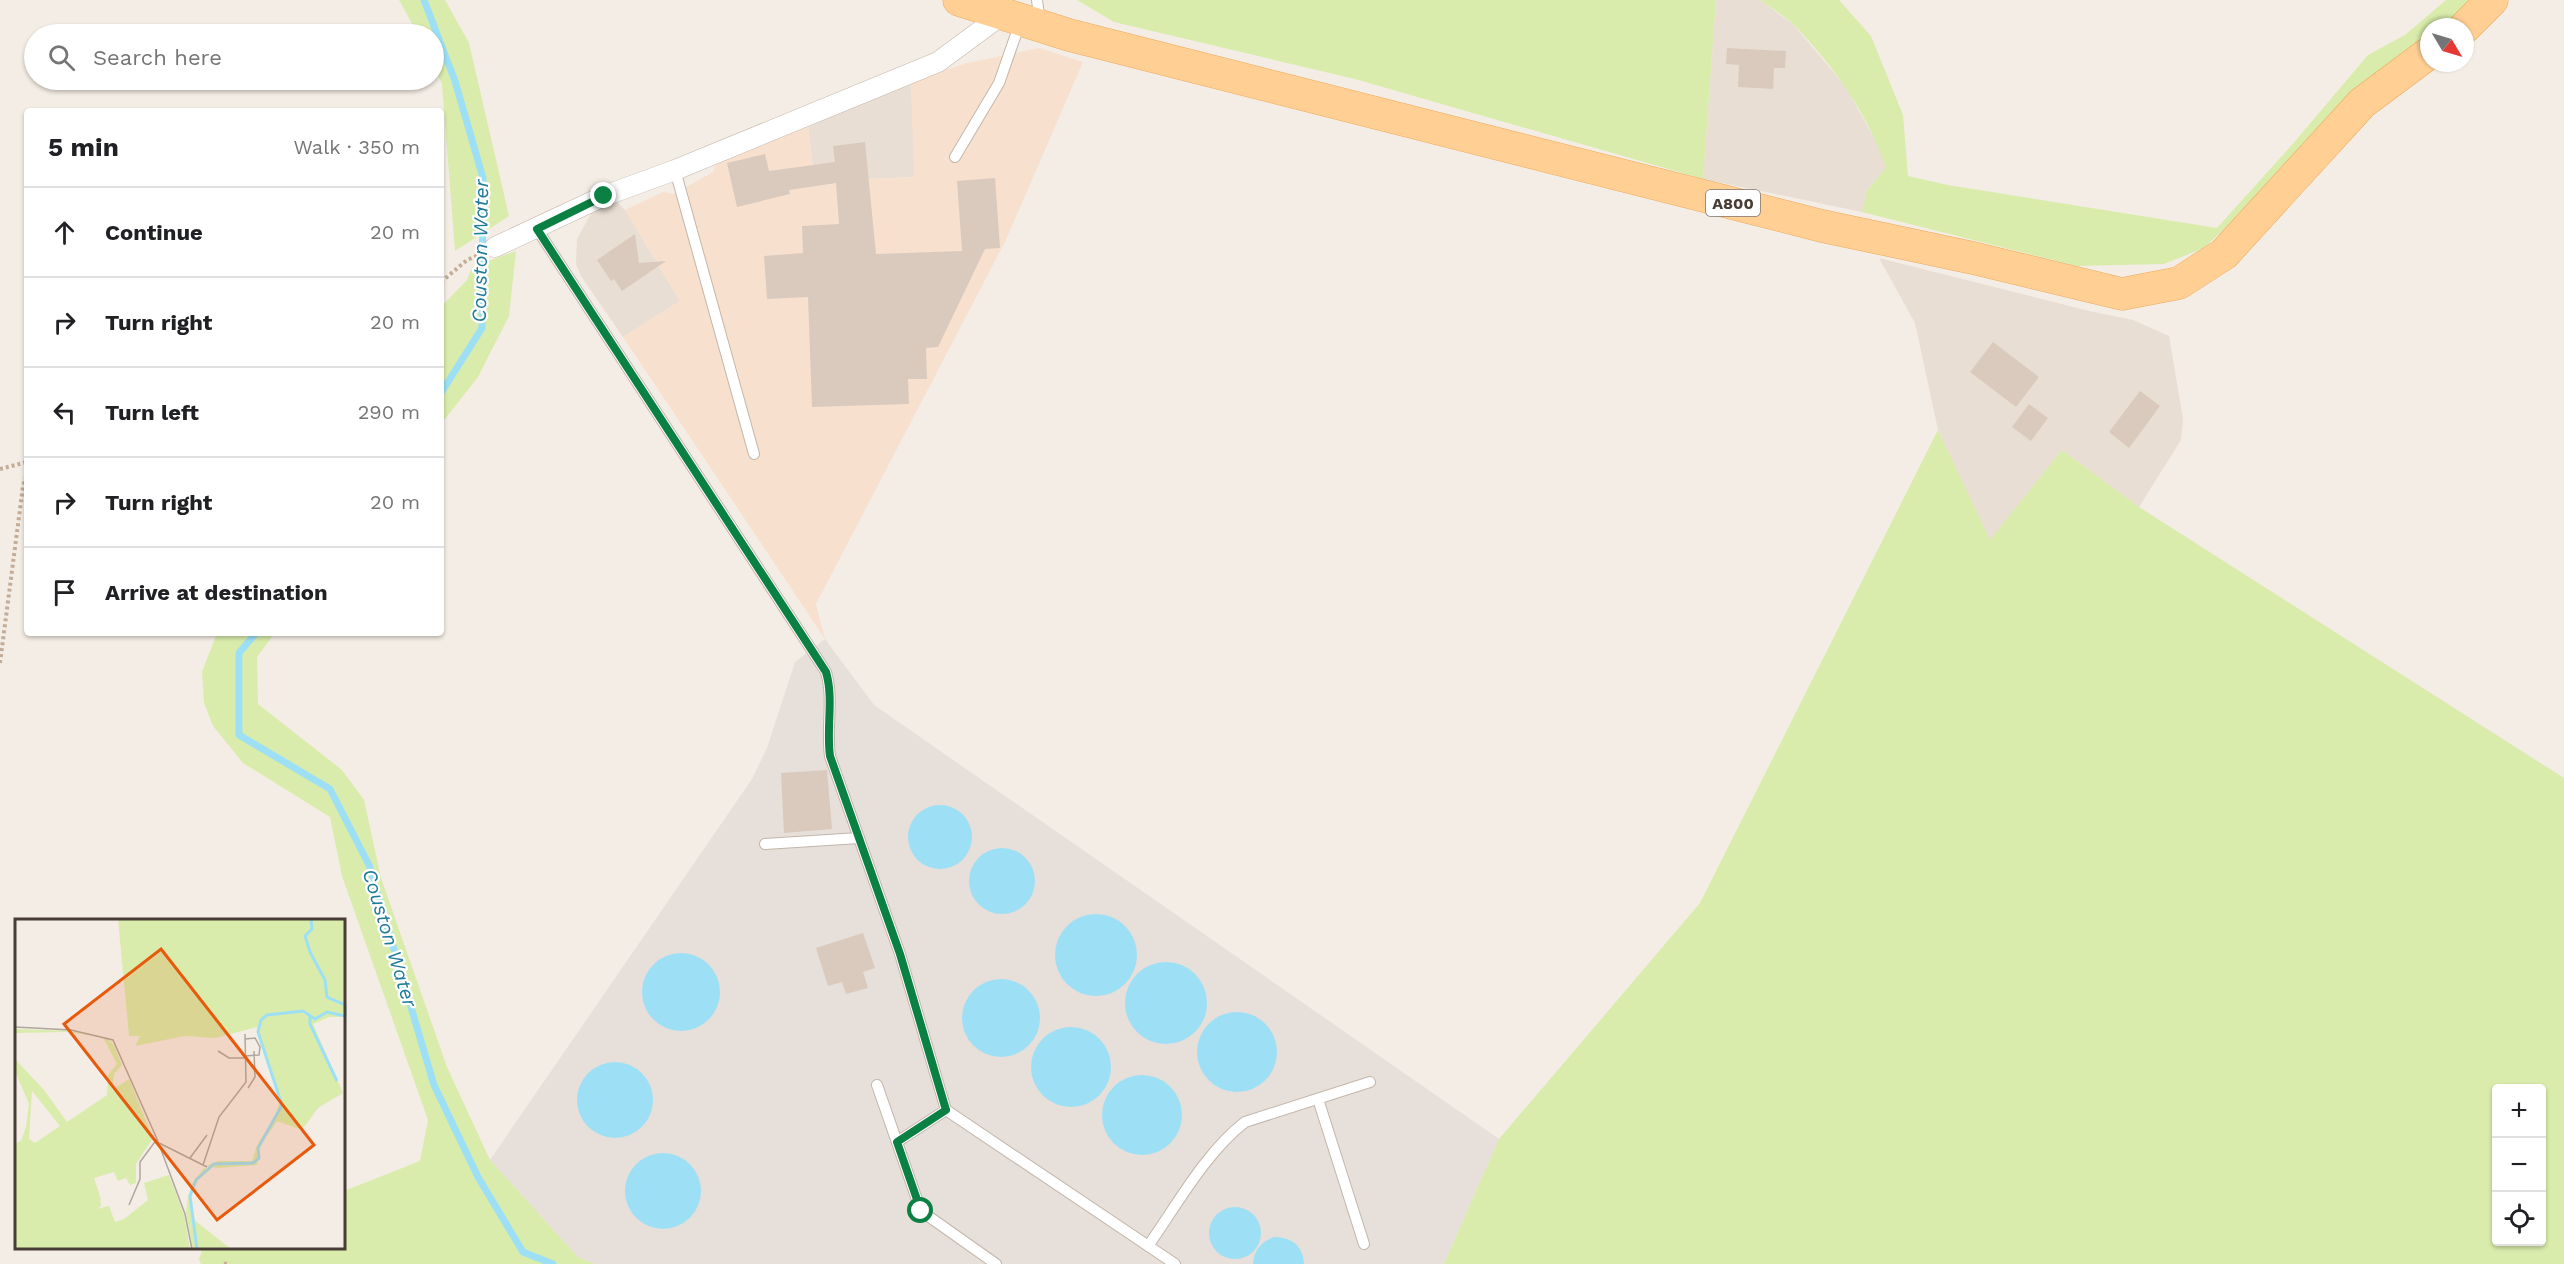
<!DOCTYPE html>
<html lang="en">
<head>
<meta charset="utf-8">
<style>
  body { margin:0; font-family:"Work Sans",sans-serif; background:#f2f2f2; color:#202124 }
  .controls { position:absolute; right:18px; bottom:18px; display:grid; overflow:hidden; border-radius:6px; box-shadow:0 2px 4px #0004 }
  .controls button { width:54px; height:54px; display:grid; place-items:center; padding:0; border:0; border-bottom:2px solid #e0e0e0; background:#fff; color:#202124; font:30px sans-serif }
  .compass { position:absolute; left:2420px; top:18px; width:54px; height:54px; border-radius:50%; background:#fff; box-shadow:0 2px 4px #0004; rotate:128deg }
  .stop { position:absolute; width:18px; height:18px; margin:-14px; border:4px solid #0b8043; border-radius:50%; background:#fff }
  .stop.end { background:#0b8043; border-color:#fff; box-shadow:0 2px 6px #0008 }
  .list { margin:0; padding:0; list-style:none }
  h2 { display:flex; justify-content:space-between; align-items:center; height:78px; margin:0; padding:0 24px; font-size:26px }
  h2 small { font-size:20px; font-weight:400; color:#757577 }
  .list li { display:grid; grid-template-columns:39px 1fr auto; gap:18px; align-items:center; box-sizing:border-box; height:90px; padding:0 24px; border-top:2px solid #e0e0e0 }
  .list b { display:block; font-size:22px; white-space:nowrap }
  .list em { font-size:20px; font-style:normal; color:#757577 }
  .icon { flex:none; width:33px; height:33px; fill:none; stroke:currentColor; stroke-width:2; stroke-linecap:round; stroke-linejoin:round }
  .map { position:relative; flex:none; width:2564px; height:1264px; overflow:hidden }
  .search { position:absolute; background:#fff; box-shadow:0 2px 4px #0004; left:24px; top:24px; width:420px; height:66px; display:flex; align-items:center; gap:15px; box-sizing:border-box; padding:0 21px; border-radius:33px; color:#757577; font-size:22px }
  .panel { position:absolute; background:#fff; box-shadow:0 2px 4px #0004; left:24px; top:108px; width:420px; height:528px; border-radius:6px }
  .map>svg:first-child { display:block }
</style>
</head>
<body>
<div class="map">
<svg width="2564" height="1264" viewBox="0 0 2564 1264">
  <rect width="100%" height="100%" fill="#f4ede5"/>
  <g fill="#e9ded3">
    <path d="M1716 0H1760L1793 24 1846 87 1880 149 1886 168 1867 190 1862 212 1703 179Z"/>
    <path d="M911 81 915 177 869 179 815 186 808 126Z"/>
    <path d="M616 201 625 210 680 301 623 337 581 276 576 264 577 239 592 212Z"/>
    <path d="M1879 258 2089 311 2133 320 2169 336 2183 419 2181 440 2139 507 2062 450 1990 541 1938 430 1915 323Z"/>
  </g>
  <path fill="#f8e0cf" d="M1039 48 1083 62 1006 240 816 604 825 639 623 337 680 301 625 210 663 192 674 194 713 172 718 159 808 126 815 186 869 179 914 177 911 81 967 63Z"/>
  <path fill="#e6dfda" d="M825 639 874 705 1499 1139 1444 1264H595L578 1257 490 1160 752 779 767 748 795 662Z"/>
  <g fill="#d9ecab" fill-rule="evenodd">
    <path d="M399 0H445L469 43 509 216 455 251 442 84 434 67V34H418Z"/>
    <path d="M1077 0H1716L1703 179 1355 79 1114 22Z"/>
    <path d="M1760 0H1839L1871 36 1903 115 1908 176 1948 185 2217 228 2291 146 2368 55 2405 35 2446 0H2472L2441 27H2429V37L2204 248 2164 264 2077 266 1862 212 1867 190 1886 168C1868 114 1833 65 1794 25 1784 15 1771 8 1760 0Z"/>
    <path d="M516 251 509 316 478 377 441 424V307L467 280 472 267Z"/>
    <path d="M1938 430 1990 540 2062 450 2139 507 2564 778V1264H1444L1499 1139 1700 903ZM2496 1088H2542V1242H2496Z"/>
    <path d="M217 633H275L257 657 258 704 342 770 364 800 381 878 447 1067 490 1160 578 1257 595 1264H201L199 1259 203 1248H344V1191L420 1161 428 1120 342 876 330 817 243 763 213 726 204 703 202 672Z"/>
  </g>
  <g fill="#9de0f6">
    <circle cx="940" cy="837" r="32"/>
    <circle cx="1002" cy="881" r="33"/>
    <circle cx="1096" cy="955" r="41"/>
    <circle cx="681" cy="992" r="39"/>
    <circle cx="1166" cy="1003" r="41"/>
    <circle cx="1001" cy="1018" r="39"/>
    <circle cx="1237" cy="1052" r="40"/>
    <circle cx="1071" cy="1067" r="40"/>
    <circle cx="615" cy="1100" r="38"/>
    <circle cx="1142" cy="1115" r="40"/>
    <circle cx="663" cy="1191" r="38"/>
    <circle cx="1235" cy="1233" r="26"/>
    <path d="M1274 1237C1292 1237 1303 1246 1304 1264H1253C1254 1250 1261 1242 1274 1237Z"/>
  </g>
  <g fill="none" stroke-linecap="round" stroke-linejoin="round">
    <g stroke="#9de0f6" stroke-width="7">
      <path d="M424 0 455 81 483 178 482 328 441 393"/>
      <path d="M256 633 239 653V735L330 789 369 865 434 1085 478 1177 523 1252 553 1264"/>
    </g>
  </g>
  <g fill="#dacabd">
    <path d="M1727 48 1786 51 1785 68H1774L1773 89 1738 87 1739 65 1726 64Z"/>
    <path d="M865 142 876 254 962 251 957 181 995 178 1000 248 985 249 938 347 926 348 927 379H908L909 404 812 407 808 297 767 299 764 256 803 253 802 226 839 224 836 183 789 190 790 194 737 207 727 163 765 154 769 171 835 162 833 146Z"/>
    <path d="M635 234 639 263 666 261 622 291 614 279 611 281 597 260Z"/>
    <path d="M1993 342 2039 377 2016 407 1970 372Z"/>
    <path d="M2140 391 2160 406 2129 448 2109 432Z"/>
    <path d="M2029 404 2048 418 2031 441 2012 427Z"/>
    <path d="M827 770 832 829 784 833 781 773Z"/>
    <path d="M863 933 875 968 863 972 868 988 846 994 842 982 828 986 816 948Z"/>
  </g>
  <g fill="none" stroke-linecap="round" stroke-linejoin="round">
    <g stroke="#c3b6aa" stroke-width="12">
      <g id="lane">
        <path d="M1037 0 1040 23"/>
        <path d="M955 157 999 83 1020 23"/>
        <path d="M675 170 754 454"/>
        <path d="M537 229 826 672C834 699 826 728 830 756L900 954 946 1110 1175 1264"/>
        <path d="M765 844 859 838"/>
        <path d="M877 1085 921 1211 996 1264"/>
        <path d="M1318 1099 1364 1244"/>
        <path d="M897 1142 946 1110"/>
        <path d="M1148 1246C1177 1205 1206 1152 1245 1122L1370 1082"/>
      </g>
    </g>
    <g stroke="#c3b6aa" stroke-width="21">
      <path id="street" d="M495 247 604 196 675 170 938 62 1003 14"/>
    </g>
    <g stroke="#eda95a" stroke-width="33">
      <g id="primary">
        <path d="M959 0 1069 35 1822 226 1973 258 2122 294 2179 283 2224 254 2362 103 2429 53"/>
        <path d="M2465 27 2492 0"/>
      </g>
    </g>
    <g stroke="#c3ad97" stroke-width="4" stroke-dasharray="3 3" stroke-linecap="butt">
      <path d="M441 282 467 260 478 255"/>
      <path d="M0 469 27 462"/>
      <path d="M0 663 23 486 27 474"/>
      <path d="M224 1264 230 1263"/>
    </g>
    <use href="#lane" stroke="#fff" stroke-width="10"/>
    <use href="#street" stroke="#fff" stroke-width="20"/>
    <use href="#primary" stroke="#ffcf94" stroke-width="32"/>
  </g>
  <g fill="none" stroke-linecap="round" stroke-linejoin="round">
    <path stroke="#0b8043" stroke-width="8" d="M604 196 537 229 826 672C834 699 826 728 830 756L900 954 946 1110 897 1142 921 1211"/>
  </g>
  <g text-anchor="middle" stroke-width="4.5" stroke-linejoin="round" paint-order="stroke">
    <rect fill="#fff" stroke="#7e7771" stroke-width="1.5" x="1706" y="190" width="54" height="26" rx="4.5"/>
    <g font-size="16" font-weight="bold" fill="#473d34">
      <text x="1733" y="209">A800</text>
    </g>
    <g font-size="20" font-style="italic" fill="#207b9a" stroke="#fff">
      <text transform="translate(480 251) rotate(-89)" y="7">Couston Water</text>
      <text transform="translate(390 938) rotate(73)" y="7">Couston Water</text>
    </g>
  </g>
  <g transform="translate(15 919)">
    <rect width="330" height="330" fill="#f4ede5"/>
    <path d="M103 0H330V98H314L298 105 328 174 303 189 287 211 262 202 245 227 242 246 203 249 191 247 203 242H237L242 226 262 194 264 182 242 108 200 119 170 117 120 127 125 117H114ZM0 110 54 112 84 117 93 120 99 126 107 146 99 155 97 171 114 160 138 219 121 245V264L115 266 111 259 103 262 99 253 79 259 85 277 86 287 82 290 94 287 100 303 109 300 133 281 129 264 154 256 169 296 175 330H0V224L6 222 11 208 14 185 0 152V140L29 171 52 203 92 176 93 156 102 145 88 118 52 113 0 114ZM17 172 45 207 20 224 14 220ZM189 249 194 251 182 262 176 278 178 300 216 330H178L171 293 173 278 178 263Z" fill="#d9ecab" fill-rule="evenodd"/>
    <path fill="none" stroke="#9de0f6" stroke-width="3" d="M295 98V105L322 162M182 330 175 277 181 261 199 245 238 244 244 239 243 229 267 186 243 113 246 101 252 96 288 92 300 100 312 93 330 97V86L312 78 310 61 295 33 290 17 297 10 296 0"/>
    <path fill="none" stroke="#afa79e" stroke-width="1.5" d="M0 108 56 111 98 121 142 220 170 295 177 330M203 132 214 139H229M229 137 244 136 245 128 240 119 230 120M233 169 240 158 239 132M144 224 192 248M175 239 192 216M188 246 204 198 231 163 230 115M114 286 125 260V243L142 220"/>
    <path fill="#e8590c" fill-opacity="0.15" stroke="#e8590c" stroke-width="3" d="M146 30 299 226 202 301 49 105Z"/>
    <rect width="330" height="330" fill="none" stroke="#473d34" stroke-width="3"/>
  </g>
</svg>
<div class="controls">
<button>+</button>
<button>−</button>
<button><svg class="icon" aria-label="locate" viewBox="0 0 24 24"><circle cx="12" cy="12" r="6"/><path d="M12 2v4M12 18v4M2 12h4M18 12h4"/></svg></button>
</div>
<svg class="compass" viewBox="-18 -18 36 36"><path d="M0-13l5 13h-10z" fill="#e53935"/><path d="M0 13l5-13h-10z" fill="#757577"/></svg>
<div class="stop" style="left:921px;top:1211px"></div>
<div class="stop end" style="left:604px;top:196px"></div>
<div class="search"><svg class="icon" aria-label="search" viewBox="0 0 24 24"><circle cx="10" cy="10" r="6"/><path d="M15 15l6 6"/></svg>Search here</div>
<section class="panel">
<h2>5 min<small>Walk · 350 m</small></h2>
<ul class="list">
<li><svg class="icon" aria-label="ahead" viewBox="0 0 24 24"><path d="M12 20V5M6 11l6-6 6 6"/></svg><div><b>Continue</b></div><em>20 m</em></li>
<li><svg class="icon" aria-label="right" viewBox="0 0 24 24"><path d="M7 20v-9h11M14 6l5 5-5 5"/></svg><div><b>Turn right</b></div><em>20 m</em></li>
<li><svg class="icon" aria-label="left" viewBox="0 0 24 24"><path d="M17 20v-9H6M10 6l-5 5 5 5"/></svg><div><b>Turn left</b></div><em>290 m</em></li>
<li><svg class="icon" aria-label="right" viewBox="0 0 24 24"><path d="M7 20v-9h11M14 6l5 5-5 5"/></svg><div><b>Turn right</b></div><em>20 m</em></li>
<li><svg class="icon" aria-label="arrive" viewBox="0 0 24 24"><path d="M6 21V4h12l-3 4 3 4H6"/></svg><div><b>Arrive at destination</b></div></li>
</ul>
</section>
</div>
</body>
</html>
